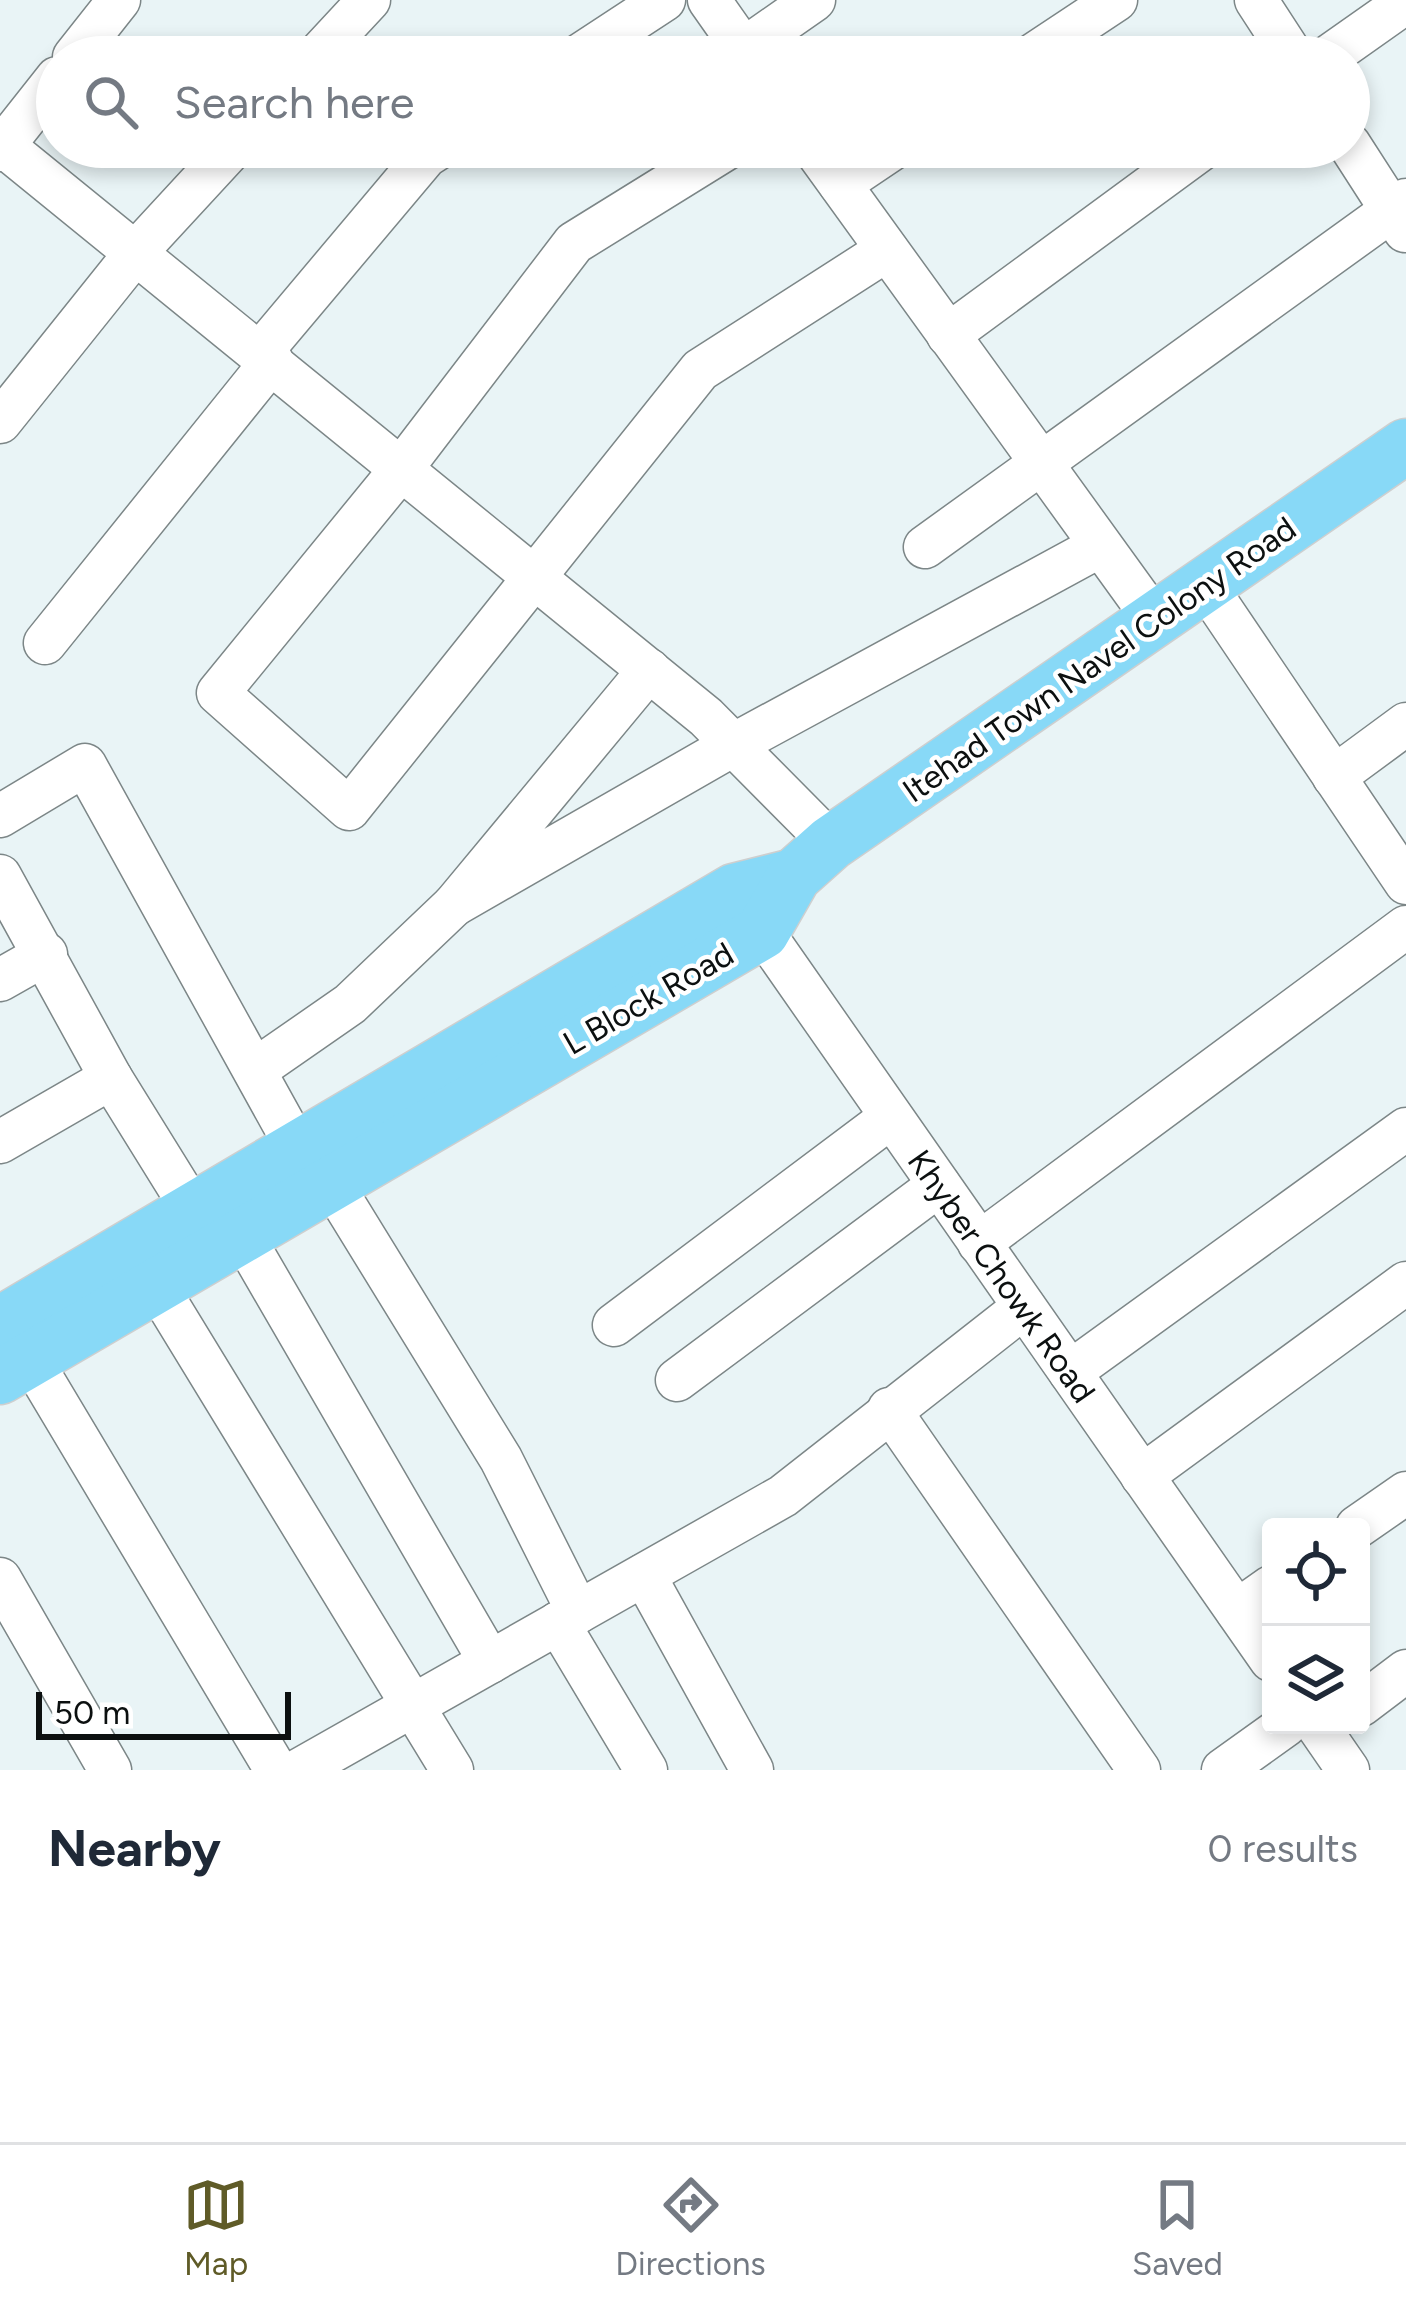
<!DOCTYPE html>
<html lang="en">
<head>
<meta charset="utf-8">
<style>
  body { margin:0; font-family:Figtree,sans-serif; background:#f2f2f3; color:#1f2937 }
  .controls { position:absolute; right:36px; bottom:36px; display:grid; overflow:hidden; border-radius:12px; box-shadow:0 6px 18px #0003 }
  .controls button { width:108px; height:108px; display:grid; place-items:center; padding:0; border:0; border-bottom:3px solid #e0e1e3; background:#fff; color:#1f2937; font:60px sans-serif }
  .scale { position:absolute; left:36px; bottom:30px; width:255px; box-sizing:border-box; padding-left:12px; border:6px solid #0c1010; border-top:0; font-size:33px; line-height:42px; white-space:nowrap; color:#0c1010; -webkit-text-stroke:9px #fff; paint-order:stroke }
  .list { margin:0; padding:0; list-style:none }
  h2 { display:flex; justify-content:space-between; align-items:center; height:156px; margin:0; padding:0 48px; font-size:51px }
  h2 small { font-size:39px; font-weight:400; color:#747a83 }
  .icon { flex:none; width:66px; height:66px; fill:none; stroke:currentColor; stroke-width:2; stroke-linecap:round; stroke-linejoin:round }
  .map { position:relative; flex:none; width:1406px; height:1770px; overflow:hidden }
  .search { position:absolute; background:#fff; box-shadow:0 6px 18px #0003; left:36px; right:36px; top:36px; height:132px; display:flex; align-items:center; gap:30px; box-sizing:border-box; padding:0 42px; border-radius:66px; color:#747a83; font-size:45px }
  .sheet { height:372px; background:#fff }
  nav { display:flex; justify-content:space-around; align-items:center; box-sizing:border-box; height:168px; border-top:3px solid #e0e1e3; background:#fff; font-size:33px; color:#747a83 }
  nav a { display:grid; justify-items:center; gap:6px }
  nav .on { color:#5f5b27 }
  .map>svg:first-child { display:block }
</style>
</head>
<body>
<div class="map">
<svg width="1406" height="1770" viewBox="0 0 1406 1770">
  <rect width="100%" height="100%" fill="#e9f4f6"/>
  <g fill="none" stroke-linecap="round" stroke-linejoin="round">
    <g stroke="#7c8687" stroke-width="45">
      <g id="minor">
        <path d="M709 0 749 57"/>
        <path d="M1256 0 1293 57"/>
        <path d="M744 49 814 0"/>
        <path d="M74 57 119 0"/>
        <path d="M316 57 369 0"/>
        <path d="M577 57 664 0"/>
        <path d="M1030 57 1116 0"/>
        <path d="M1328 57 1406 2"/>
        <path d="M0 143 706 717 831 843"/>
        <path d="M1349 144 1405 231"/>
        <path d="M729 147 574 243 402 468 218 693 349 809 700 370 887 250"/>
        <path d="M813 147 1157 623"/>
        <path d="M0 150 57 78"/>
        <path d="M840 184 895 147"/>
        <path d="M948 335 1204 147"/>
        <path d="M261 352 426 156 440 147"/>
        <path d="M0 422 137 251 233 147"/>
        <path d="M925 547 1406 200"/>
        <path d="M1207 588 1406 883"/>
        <path d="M45 643 272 361"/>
        <path d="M649 670 454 905 733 745 1100 546"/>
        <path d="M1334 777 1406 724"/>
        <path d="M0 816 85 765 297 1148"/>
        <path d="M0 876 111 1078 191 1207"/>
        <path d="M746 908 1271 1660"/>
        <path d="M0 980 46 954"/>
        <path d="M255 1070 350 1004 454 905"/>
        <path d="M0 1142 111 1078"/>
        <path d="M330 1181 501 1459 578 1612"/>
        <path d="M241 1233 490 1662"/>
        <path d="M979 1243 1406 927"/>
        <path d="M154 1282 452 1770"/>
        <path d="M614 1325 891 1117"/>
        <path d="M31 1360 276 1770"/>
        <path d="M1070 1372 1406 1129"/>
        <path d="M677 1380 939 1185"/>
        <path d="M889 1409 1139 1770"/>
        <path d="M1142 1476 1406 1283"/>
        <path d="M1357 1527 1406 1493"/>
        <path d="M644 1575 752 1770"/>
        <path d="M0 1579 110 1770"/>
        <path d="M1237 1611 1271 1587"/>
        <path d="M558 1623 646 1770"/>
        <path d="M1361 1705 1406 1671"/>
        <path d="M1317 1725 1348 1770"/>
        <path d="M299 1770 783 1496 1024 1307"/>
        <path d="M1223 1770 1286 1725"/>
      </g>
    </g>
    <g stroke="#cecfcf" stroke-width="57">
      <g id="major">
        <path d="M0 1324 734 891 794 876"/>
        <path d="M0 1377 762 932 794 876 831 843 1406 446"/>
      </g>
    </g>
    <use href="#minor" stroke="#fff" stroke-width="42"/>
    <use href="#major" stroke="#88d9f7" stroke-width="54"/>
  </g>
  <g text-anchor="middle" stroke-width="9" stroke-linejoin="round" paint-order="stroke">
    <g font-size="33" fill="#0c1010" stroke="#fff">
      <text transform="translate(1099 659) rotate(-35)" y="12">Itehad Town Navel Colony Road</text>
      <text transform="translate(648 998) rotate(-30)" y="12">L Block Road</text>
      <text transform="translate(1002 1276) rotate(55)" y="12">Khyber Chowk Road</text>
    </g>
  </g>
</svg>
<div class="controls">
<button><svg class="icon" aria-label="locate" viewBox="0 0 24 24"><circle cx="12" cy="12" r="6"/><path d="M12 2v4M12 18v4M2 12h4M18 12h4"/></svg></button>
<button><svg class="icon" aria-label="layers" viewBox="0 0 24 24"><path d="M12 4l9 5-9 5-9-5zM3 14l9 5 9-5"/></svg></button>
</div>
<div class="scale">50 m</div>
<div class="search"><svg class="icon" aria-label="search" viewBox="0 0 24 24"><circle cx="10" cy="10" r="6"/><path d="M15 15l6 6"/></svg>Search here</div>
</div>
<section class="sheet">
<h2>Nearby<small>0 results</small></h2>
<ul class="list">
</ul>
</section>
<nav>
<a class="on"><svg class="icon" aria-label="map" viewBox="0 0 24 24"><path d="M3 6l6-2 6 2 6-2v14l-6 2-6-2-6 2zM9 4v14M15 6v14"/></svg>Map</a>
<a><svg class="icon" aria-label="directions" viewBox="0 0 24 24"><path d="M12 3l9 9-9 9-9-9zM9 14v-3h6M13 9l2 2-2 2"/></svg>Directions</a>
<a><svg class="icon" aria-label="saved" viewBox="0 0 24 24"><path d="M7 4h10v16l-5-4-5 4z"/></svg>Saved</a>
</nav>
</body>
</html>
